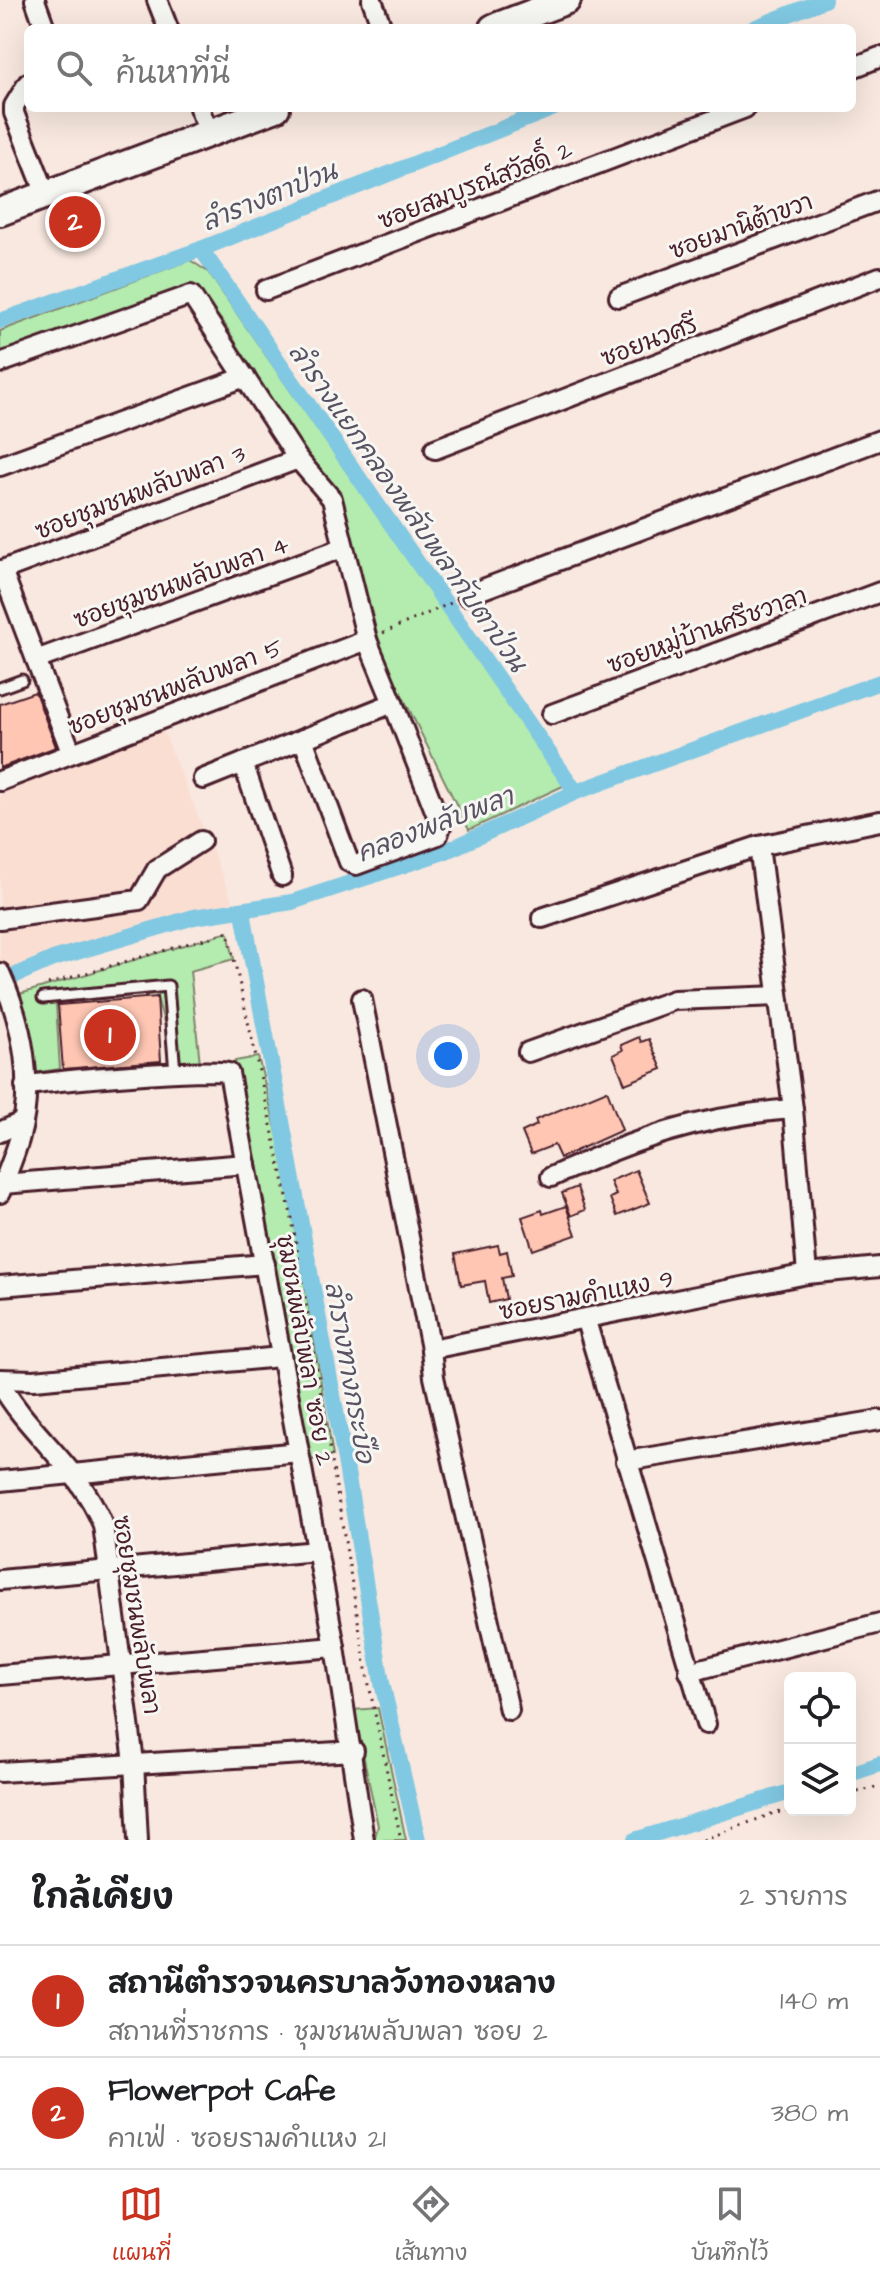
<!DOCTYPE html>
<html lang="th">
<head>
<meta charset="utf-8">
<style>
  body { margin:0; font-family:"Architects Daughter","Playpen Sans Thai",sans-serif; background:#f2f2f2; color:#202124 }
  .controls { position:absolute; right:24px; bottom:24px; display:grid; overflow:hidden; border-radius:12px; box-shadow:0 8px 32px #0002 }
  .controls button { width:72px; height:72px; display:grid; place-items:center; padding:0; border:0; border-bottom:2px solid #e0e0e0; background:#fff; color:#202124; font:40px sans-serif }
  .you { position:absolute; left:448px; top:1056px; width:28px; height:28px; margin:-20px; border:6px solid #fff; border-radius:50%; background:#1a73e8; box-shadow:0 0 0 12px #1a73e833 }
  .badge { display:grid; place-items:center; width:52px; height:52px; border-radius:50%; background:#c8321e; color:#fff; font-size:26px; font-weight:700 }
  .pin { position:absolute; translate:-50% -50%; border:4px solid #fff; box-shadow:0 2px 8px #0006 }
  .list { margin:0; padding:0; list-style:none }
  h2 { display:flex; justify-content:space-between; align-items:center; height:104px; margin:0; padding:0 32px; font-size:34px }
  h2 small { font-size:26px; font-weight:400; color:#757577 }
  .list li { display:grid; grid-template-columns:52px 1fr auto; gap:24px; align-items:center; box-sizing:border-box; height:112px; padding:0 32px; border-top:2px solid #e0e0e0 }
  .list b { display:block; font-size:30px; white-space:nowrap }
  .list p { margin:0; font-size:26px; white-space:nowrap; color:#757577 }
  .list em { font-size:26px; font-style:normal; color:#757577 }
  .icon { flex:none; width:44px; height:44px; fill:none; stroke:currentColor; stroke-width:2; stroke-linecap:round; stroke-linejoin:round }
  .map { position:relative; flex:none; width:880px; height:1840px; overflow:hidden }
  .search { position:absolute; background:#fff; box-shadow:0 8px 32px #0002; left:24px; right:24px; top:24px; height:88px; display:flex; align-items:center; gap:20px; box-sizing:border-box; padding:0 28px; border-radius:12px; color:#757577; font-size:30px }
  .sheet { height:328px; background:#fff }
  nav { display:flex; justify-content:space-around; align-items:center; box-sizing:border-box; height:112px; border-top:2px solid #e0e0e0; background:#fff; font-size:22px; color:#757577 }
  nav a { display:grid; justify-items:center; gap:4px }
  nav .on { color:#c8321e }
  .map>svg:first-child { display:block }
</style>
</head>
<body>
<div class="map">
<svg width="880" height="1840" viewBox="0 0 880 1840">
  <rect width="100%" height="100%" fill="#f8e8df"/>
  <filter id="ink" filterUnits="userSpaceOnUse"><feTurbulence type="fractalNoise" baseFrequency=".0125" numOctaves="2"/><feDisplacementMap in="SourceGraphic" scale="16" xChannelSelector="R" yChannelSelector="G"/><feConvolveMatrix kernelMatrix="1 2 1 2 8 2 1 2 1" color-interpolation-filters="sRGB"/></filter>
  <g filter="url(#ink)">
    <path fill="#faded2" d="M161 725 233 902 0 973V787Z"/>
    <g fill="#b4ebae" stroke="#7f856c" stroke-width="2">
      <path d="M190 260 208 272 565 785 469 830 396 683 382 650 346 527 224 323 190 285 0 354V331Z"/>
      <path d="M228 932 234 959 190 971 200 1063 177 1069 156 994 56 1003 60 1069 33 1073 13 996Z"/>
      <path d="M258 1057 286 1168 333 1456 306 1461 296 1386 235 1061Z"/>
      <path d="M378 1708 406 1840H374L378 1826 354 1710Z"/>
    </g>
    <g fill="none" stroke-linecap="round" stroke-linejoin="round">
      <g stroke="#81c8e2" stroke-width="16">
        <path d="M754 28 824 0"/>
        <path d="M201 249 576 792"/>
        <path d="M0 321 201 249 554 108"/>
        <path d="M243 912 345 1460 382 1683 418 1840"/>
        <path d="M0 982 53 959 194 917 292 902 444 852 576 792 880 682"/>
        <path d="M850 1774 880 1764"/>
        <path d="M635 1840 790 1792"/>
      </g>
    </g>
    <g fill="#fec6b3" stroke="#4a1f2b" stroke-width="2">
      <path d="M35 692 56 747 0 768V704Z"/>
      <path d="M157 997 161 1061 63 1069 58 1005Z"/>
      <path d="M639 1037 641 1042 649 1039 662 1069 625 1084 613 1055 623 1050 621 1045Z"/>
      <path d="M607 1090 622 1130 560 1158 554 1145 531 1154 522 1132 537 1125 535 1120Z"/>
      <path d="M636 1170 650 1203 617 1216 610 1198 616 1195 610 1181Z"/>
      <path d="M577 1187 585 1210 571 1216 562 1193Z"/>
      <path d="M566 1206 576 1235 533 1250 522 1217 542 1210 543 1214Z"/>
      <path d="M498 1245 500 1253 507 1251 512 1276 502 1278 506 1299 489 1303 485 1281 461 1285 455 1254Z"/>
    </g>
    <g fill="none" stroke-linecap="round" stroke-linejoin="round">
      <g stroke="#4a1f2b" stroke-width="15">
        <g id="lane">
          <path d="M0 688 22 680"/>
          <path d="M43 998 168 986 175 1072"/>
        </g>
      </g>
      <g stroke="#4a1f2b" stroke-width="24">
        <g id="street">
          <path d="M35 0 45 28"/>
          <path d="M157 0 168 28"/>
          <path d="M372 0 382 28"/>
          <path d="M852 68 880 57"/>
          <path d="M28 83 14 106V113L46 194"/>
          <path d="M199 108 209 132"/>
          <path d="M266 290 745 108"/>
          <path d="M619 297 880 200"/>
          <path d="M0 363 191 295 298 459 332 499 367 640 393 703 203 779"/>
          <path d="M435 449 880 277"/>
          <path d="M0 466 245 377"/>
          <path d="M2 570 71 752"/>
          <path d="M0 571 298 459"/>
          <path d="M467 595 880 440"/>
          <path d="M36 660 342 548"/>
          <path d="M552 714 880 592"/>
          <path d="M303 739 349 862 356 865 438 835 441 826 393 703"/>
          <path d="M243 763 282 876"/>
          <path d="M0 781 367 640"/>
          <path d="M759 846 793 1109 807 1274"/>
          <path d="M542 918 759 846 880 821"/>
          <path d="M0 919 139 900 157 869 201 841"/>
          <path d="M0 973C23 1024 35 1085 19 1140 14 1157 6 1175 0 1193"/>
          <path d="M362 999 431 1349"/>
          <path d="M528 1052 674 1000 778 996"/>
          <path d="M25 1086C48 1081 218 1066 229 1073L335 1647 364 1840"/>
          <path d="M0 1132 22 1122"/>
          <path d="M551 1177C635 1139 700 1116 793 1109"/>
          <path d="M3 1184 246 1164"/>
          <path d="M0 1286 265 1264"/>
          <path d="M586 1321 706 1724"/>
          <path d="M0 1379 34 1380 280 1357"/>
          <path d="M0 1383C30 1436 79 1466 103 1525L134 1762 138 1840"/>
          <path d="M626 1461 880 1420"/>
          <path d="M0 1481 299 1452"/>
          <path d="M0 1580 317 1551"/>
          <path d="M689 1672 880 1623"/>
          <path d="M0 1675 335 1647"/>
          <path d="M509 1710 434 1377 431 1349 807 1274 880 1267"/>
          <path d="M0 1772 354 1751"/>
        </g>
      </g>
      <g stroke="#4a1f2b" stroke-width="32">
        <g id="secondary">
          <path d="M493 28 567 0"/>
          <path d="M0 212 276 108"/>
        </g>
      </g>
      <g stroke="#4a1f2b" stroke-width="3" stroke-dasharray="2 6" stroke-linecap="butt">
        <path d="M383 633 453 602"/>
        <path d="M48 984 228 932 292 1219 367 1675 401 1840"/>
        <path d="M850 1794 880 1786"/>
        <path d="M703 1840 774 1813 797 1810"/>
      </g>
      <use href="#lane" stroke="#f6f6f2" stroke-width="9"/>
      <use href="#street" stroke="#f6f6f2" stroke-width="18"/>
      <use href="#secondary" stroke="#f6f6f2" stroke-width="26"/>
    </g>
  </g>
  <g text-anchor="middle" stroke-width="6" stroke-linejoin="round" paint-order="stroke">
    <g font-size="24" fill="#4a1f2b" stroke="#f6f6f2">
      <text transform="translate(475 185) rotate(-21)" y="8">ซอยสมบูรณ์สวัสดิ์ 2</text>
      <text transform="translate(741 226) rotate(-20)" y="8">ซอยมานิต้าขวา</text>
      <text transform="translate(649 341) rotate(-21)" y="8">ซอยนวศรี</text>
      <text transform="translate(140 492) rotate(-21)" y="8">ซอยชุมชนพลับพลา 3</text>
      <text transform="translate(181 582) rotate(-20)" y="8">ซอยชุมชนพลับพลา 4</text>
      <text transform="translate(707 630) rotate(-20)" y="8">ซอยหมู่บ้านศรีชวาลา</text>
      <text transform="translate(175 687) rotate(-21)" y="8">ซอยชุมชนพลับพลา 5</text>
      <text transform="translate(586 1295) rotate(-11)" y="8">ซอยรามคำแหง 9</text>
      <text transform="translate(305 1350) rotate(80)" y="8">ชุมชนพลับพลา ซอย 2</text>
      <text transform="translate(137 1615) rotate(81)" y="8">ซอยชุมชนพลับพลา</text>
    </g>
    <g font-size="26" font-style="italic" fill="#5a5262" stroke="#f6f6f2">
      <text transform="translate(269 196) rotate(-22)" y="9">ลำรางตาป่วน</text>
      <text transform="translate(408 507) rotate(55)" y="9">ลำรางแยกคลองพลับพลากับตาป่วน</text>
      <text transform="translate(435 824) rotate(-21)" y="9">คลองพลับพลา</text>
      <text transform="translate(350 1372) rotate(80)" y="9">ลำรางทางกระบือ</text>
    </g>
  </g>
</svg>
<div class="controls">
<button><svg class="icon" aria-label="locate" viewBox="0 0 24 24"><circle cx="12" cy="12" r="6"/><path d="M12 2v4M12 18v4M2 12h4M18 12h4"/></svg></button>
<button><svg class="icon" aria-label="layers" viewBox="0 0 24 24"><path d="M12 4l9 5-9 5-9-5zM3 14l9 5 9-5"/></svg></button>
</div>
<div class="you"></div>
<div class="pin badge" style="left:110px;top:1035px">1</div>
<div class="pin badge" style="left:75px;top:222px">2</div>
<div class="search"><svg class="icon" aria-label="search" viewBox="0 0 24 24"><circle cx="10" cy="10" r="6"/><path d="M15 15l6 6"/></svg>ค้นหาที่นี่</div>
</div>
<section class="sheet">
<h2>ใกล้เคียง<small>2 รายการ</small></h2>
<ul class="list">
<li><span class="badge">1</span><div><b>สถานีตำรวจนครบาลวังทองหลาง</b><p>สถานที่ราชการ · ชุมชนพลับพลา ซอย 2</p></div><em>140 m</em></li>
<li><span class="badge">2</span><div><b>Flowerpot Cafe</b><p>คาเฟ่ · ซอยรามคำแหง 21</p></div><em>380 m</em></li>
</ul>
</section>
<nav>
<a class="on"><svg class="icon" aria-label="map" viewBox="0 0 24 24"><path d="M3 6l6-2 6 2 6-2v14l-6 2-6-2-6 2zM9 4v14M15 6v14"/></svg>แผนที่</a>
<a><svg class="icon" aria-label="directions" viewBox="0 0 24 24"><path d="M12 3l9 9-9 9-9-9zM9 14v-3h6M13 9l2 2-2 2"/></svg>เส้นทาง</a>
<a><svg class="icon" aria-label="saved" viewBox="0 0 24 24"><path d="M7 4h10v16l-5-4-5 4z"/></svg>บันทึกไว้</a>
</nav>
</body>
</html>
